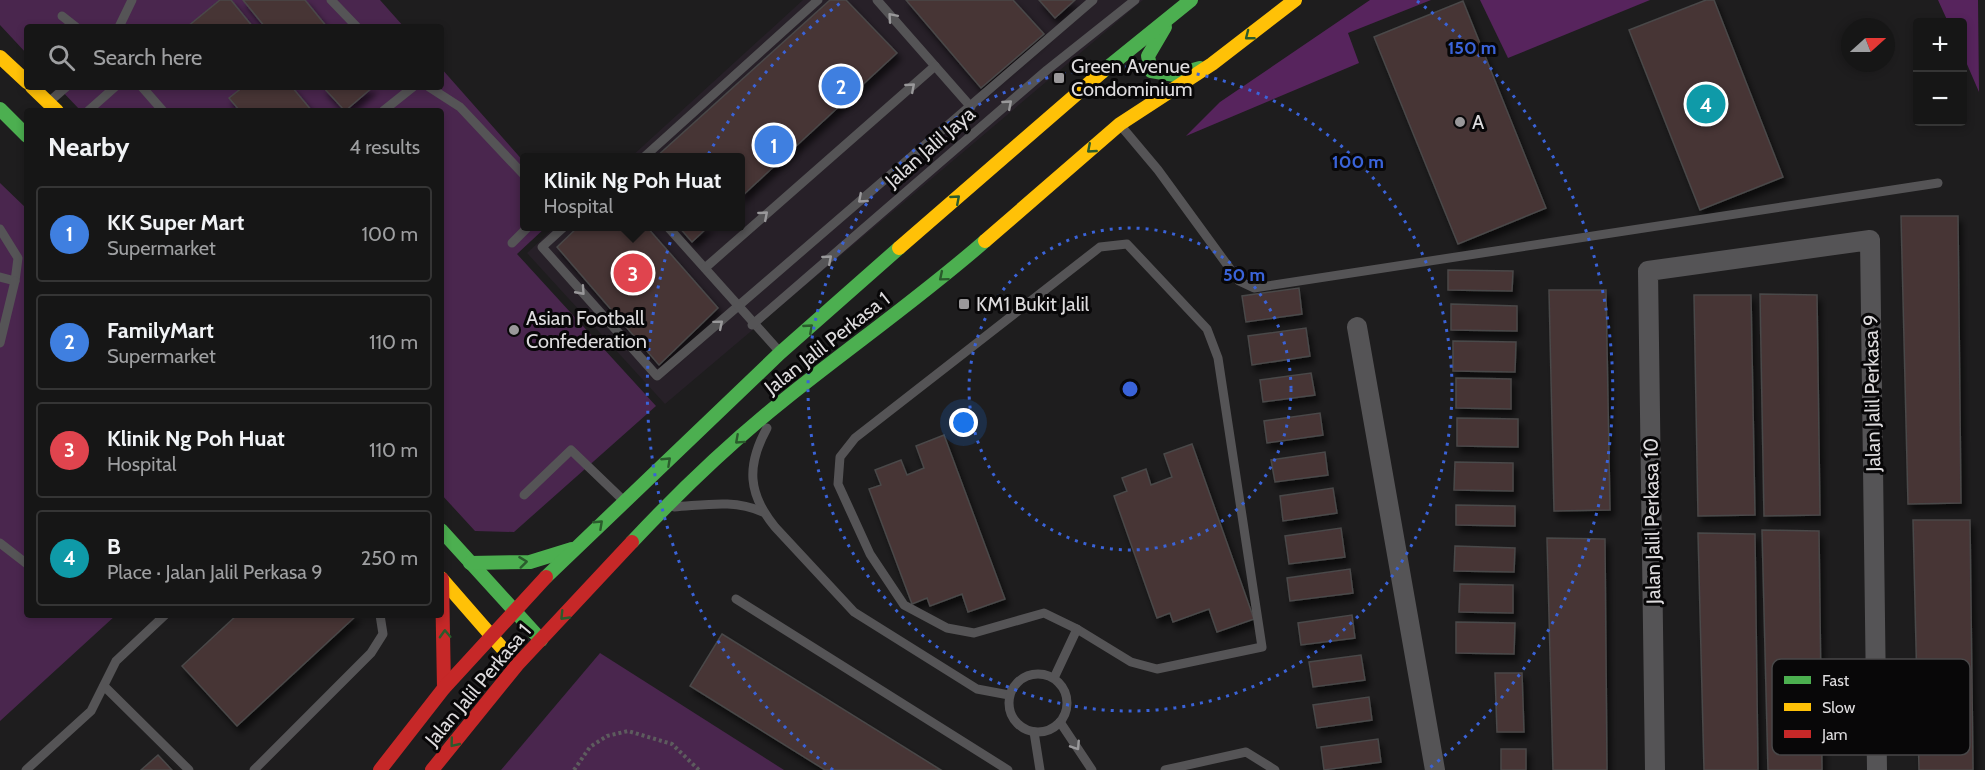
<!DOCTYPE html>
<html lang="en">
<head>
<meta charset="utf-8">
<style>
  body { margin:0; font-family:Cabin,sans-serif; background:#232323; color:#f1f3f6 }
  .controls { position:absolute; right:18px; top:18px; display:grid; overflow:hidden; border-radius:6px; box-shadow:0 3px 9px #0003 }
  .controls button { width:54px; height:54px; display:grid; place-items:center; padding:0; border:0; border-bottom:2px solid #353535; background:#161616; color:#f1f3f6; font:30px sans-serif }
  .compass { position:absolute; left:1841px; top:18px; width:54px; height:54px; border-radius:50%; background:#161616; box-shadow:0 3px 9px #0003; rotate:69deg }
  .you { position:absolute; left:964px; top:423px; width:21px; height:21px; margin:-15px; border:4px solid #fff; border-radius:50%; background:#1a73e8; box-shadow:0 0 0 9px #1a73e833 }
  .badge { display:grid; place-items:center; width:39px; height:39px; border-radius:50%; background:#8c9099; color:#fff; font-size:20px; font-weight:700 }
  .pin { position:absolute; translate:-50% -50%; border:3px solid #fff; box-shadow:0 2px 6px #0006 }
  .popup { position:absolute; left:520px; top:153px; width:225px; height:78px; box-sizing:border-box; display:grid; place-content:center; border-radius:6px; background:#161616; filter:drop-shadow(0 2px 4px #0005); font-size:20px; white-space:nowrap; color:#9e9fa1 }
  .popup b { font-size:22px; color:#f1f3f6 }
  .popup::after { content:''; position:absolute; left:50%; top:100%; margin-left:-12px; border:12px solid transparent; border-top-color:#161616 }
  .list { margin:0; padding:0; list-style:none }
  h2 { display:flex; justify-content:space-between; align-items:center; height:78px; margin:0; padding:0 24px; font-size:26px }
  h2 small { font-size:20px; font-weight:400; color:#9e9fa1 }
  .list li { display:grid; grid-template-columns:39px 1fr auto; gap:18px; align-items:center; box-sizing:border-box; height:96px; margin:0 12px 12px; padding:0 12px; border:2px solid #353535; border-radius:6px }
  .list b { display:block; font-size:22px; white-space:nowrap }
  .list p { margin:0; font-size:20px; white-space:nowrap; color:#9e9fa1 }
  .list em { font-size:20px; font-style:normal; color:#9e9fa1 }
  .icon { flex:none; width:33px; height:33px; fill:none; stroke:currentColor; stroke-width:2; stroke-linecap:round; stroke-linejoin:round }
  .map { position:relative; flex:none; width:1985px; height:770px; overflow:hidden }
  .search { position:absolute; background:#161616; box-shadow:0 3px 9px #0003; left:24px; top:24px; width:420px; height:66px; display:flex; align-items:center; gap:15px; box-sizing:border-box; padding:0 21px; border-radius:6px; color:#9e9fa1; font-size:22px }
  .panel { position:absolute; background:#161616; box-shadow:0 3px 9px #0003; left:24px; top:108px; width:420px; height:510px; border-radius:6px }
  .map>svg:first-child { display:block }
</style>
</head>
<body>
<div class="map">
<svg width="1985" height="770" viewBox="0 0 1985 770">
  <defs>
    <filter id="shadow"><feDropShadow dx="3.5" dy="6" stdDeviation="3" flood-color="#0009"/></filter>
  </defs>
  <rect width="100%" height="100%" fill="#1e1d1e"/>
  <path fill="#272028" d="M803 0H1143L665 404 527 253 555 227 741 226V158L631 157Z"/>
  <g fill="#4a264e">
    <path d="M0 0H380L404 27H27V54L0 25Z"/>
    <path d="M441 68 525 163V226L546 227 517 254 656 406 514 532 475 531 441 494V111H81L58 87H441Z"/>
    <path d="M0 183 27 209V615H116L0 721Z"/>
    <path d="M600 653 784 770H501Z"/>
  </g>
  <g fill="#57245d">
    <path d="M1370 0H1431L1348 33 1359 63 1186 136 1220 102Z"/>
    <path d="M1480 0H1650L1508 58Z"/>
    <path d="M1938 0H1978L1979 92 1963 55 1962 22H1948Z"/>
  </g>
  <g fill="#463436" stroke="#4a4848" stroke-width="1.5" filter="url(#shadow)">
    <path d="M220 0H231L253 27H187Z"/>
    <path d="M243 0H305L327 27H265Z"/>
    <path d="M830 0H846L897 53 741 197V158H655Z"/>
    <path d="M906 0H1013L1044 34 981 88Z"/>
    <path d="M1039 0H1075L1055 18Z"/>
    <path d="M1706 0H1714L1783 177 1700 210 1629 30Z"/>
    <path d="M1463 1 1546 208 1458 244 1374 37Z"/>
    <path d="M243 87H292L312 111H240L229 98Z"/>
    <path d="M323 87H373L345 111Z"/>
    <path d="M1901 216H1958L1961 503 1908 504Z"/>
    <path d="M579 226H646L718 308 659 365 557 247Z"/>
    <path d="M678 226H709L692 242Z"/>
    <path d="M1448 270 1513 271 1512 291 1448 290Z"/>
    <path d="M1299 288 1302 314 1246 322 1242 296Z"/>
    <path d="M1549 290H1606L1610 510 1554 511Z"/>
    <path d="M1760 294 1817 295 1820 515 1764 516Z"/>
    <path d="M1694 295H1751L1755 515 1698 516Z"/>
    <path d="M1451 304 1517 306V331L1451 330Z"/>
    <path d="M1306 328 1310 356 1252 365 1248 336Z"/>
    <path d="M1453 341 1516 342 1515 372 1453 371Z"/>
    <path d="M1311 373 1315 395 1263 402 1260 380Z"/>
    <path d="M1456 378 1511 379V409L1456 408Z"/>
    <path d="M1320 413 1323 435 1267 443 1264 421Z"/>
    <path d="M1457 418 1518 419V447L1457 446Z"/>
    <path d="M944 435 1005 599 968 612 962 594 930 606 927 598 912 604 869 489 881 485 875 470 901 460 907 475 924 468 916 446Z"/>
    <path d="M1192 444 1254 619 1217 632 1209 609 1173 622 1170 613 1157 618 1114 496 1127 491 1122 478 1146 469 1151 485 1172 477 1164 454Z"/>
    <path d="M1325 452 1328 475 1275 482 1271 460Z"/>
    <path d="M1455 462 1513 463V491L1454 490Z"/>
    <path d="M1333 488 1337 513 1283 521 1280 496Z"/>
    <path d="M1456 505 1515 506V526L1456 525Z"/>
    <path d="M1913 520H1970L1973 770H1919Z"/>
    <path d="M1341 528 1345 557 1289 564 1285 536Z"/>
    <path d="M1762 530 1819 531 1822 770H1768Z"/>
    <path d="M1698 533 1755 534 1758 770H1704Z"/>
    <path d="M1547 538 1605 539 1607 770H1553Z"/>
    <path d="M1455 546 1515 548 1514 572 1454 571Z"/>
    <path d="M1350 569 1353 593 1290 601 1287 578Z"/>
    <path d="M1460 584 1513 585V613L1459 612Z"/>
    <path d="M237 615H357L237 726 182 666Z"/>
    <path d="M1352 615 1355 638 1301 645 1298 623Z"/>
    <path d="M1456 622 1515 623 1514 654 1456 653Z"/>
    <path d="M722 634 941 770H825L690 686Z"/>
    <path d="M1361 655 1365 680 1313 687 1309 662Z"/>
    <path d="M1495 673H1522L1524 732H1497Z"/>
    <path d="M1369 697 1372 720 1317 728 1313 705Z"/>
    <path d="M1378 739 1381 762 1324 770 1321 747Z"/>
    <rect x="1501" y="749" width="25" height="21"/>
    <path d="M158 755 172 770H141Z"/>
  </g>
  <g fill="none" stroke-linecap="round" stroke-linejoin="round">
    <path stroke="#5d5c5e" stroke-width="4" stroke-dasharray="3 3" stroke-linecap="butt" d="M574 770 590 747 607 736 628 731 672 744 699 770"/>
    <g stroke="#555456" stroke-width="9">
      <path d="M331 0 357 27"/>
      <path d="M877 0 971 107"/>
      <path d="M62 16 76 27"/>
      <path d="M119 27 132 0"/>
      <path d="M142 87 163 111"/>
      <path d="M429 87 460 107 525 176"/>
      <path d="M50 101 66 87"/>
      <path d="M88 111 115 87"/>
      <path d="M383 111 413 87"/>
      <path d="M1121 126 1158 170 1239 281 1254 288 1938 183"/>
      <path d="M643 158 818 0"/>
      <path d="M565 226 542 247 657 376 1093 0"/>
      <path d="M667 226 779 351"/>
      <path d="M0 229 18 258 15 281 0 277"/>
      <path d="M512 243 529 226"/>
      <path d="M1127 244 1207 329 1218 358 1262 647 1157 669 1131 662 1077 629 1044 613 974 633 947 628 904 605 870 554 838 484 840 457 855 438 1100 247Z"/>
      <path d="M705 268 935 66"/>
      <path d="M752 325 1047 70 1135 0"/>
      <path d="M0 343 15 281"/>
      <path d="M767 428C746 466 748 494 775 527L854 612 977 689 1009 695"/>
      <path d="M524 495 571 450 622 499"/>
      <path d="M674 507C706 505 733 499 763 512"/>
      <path d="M0 543 27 564"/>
      <path d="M736 599 1008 770"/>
      <circle cx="1038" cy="703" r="29"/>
      <path d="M1054 678 1077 629"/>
      <path d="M104 686 189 770"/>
      <path d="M1060 722 1092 770"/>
      <path d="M1034 732 1040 770"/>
      <path d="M26 770 91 711 116 661 165 615"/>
      <path d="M254 770 371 653 383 634 380 615"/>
      <path d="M1165 770 1246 752 1275 770"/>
    </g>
    <g stroke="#555456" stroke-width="20">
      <path d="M1357 327 1435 770"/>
      <path d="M1655 770 1648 271 1870 240 1877 770"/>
    </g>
    <g stroke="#4caf50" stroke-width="14">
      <path d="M1165 27 1148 56 1151 71 1175 75 1200 68"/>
      <path d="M1102 72 1191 0"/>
      <path d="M0 109 27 136"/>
      <path d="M441 530 541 640"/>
      <path d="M632 542C679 492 731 442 785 399 851 346 921 297 985 241"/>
      <path d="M470 563 530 562 572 549"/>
      <path d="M546 577 780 353 899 248"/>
    </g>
    <g stroke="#ffc107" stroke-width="14">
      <path d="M0 57 27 82"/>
      <path d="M32 87 57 111"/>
      <path d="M985 241 1120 124 1212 64 1295 0"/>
      <path d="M899 248 1102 72"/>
      <path d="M441 578 502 648"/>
    </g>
    <g stroke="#c62828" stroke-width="14">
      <path d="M442 579 444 688"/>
      <path d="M380 770 444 688 546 577"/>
      <path d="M432 770 517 665 632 542"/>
    </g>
  </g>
  <defs><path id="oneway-chevron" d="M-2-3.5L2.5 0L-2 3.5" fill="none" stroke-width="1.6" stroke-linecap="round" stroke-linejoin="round" transform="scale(1.5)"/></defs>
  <g stroke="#99989a">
    <use href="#oneway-chevron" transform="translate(892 17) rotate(-131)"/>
    <use href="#oneway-chevron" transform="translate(911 87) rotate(-41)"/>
    <use href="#oneway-chevron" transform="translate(1008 104) rotate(-41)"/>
    <use href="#oneway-chevron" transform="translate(862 199) rotate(139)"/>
    <use href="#oneway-chevron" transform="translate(764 215) rotate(-41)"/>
    <use href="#oneway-chevron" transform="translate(828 259) rotate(-41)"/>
    <use href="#oneway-chevron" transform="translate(581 291) rotate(48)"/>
    <use href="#oneway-chevron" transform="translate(719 324) rotate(-40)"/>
    <use href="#oneway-chevron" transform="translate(1076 746) rotate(57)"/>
  </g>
  <g stroke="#2a5b2c">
    <use href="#oneway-chevron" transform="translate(1249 36) rotate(142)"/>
    <use href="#oneway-chevron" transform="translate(1091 149) rotate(139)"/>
    <use href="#oneway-chevron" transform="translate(956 199) rotate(-41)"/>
    <use href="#oneway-chevron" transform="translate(943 277) rotate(140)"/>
    <use href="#oneway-chevron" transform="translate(809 328) rotate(-41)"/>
    <use href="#oneway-chevron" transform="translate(739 440) rotate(138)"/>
    <use href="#oneway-chevron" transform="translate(667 461) rotate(-43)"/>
    <use href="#oneway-chevron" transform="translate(599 524) rotate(-43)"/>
    <use href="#oneway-chevron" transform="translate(523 562) rotate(-7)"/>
    <use href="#oneway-chevron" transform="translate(564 616) rotate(134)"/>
    <use href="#oneway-chevron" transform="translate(445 634) rotate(-92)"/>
    <use href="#oneway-chevron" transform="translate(454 743) rotate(129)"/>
  </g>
  <g fill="none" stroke="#3a63d9" stroke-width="3" stroke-dasharray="3 6">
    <circle cx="1130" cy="389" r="161"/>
    <circle cx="1130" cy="389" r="322"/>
    <path d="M833 770A483 483 0 0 1 843 1M1417 1A483 483 0 0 1 1427 770"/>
  </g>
  <g fill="#9a989a" stroke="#080708" stroke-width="2">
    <rect x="1053" y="72" width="12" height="12" rx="3"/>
    <circle cx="1460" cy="122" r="6"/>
    <rect x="958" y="298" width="12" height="12" rx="3"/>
    <circle cx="514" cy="330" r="6"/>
  </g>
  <g text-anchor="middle" stroke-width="6" stroke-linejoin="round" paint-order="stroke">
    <g font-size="20" fill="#dddbdd" stroke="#080708" text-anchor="start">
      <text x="1071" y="73">Green Avenue<tspan x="1071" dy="23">Condominium</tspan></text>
      <text x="1472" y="129">A</text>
      <text x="976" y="311">KM1 Bukit Jalil</text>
      <text x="526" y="325">Asian Football<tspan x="526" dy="23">Confederation</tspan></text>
    </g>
    <g font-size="20" fill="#dddbdd" stroke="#080708">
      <text transform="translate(930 147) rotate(-41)" y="7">Jalan Jalil Jaya</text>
      <text transform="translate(827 343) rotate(-38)" y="7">Jalan Jalil Perkasa 1</text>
      <text transform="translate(1872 393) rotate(-91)" y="7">Jalan Jalil Perkasa 9</text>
      <text transform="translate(1652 521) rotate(-91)" y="7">Jalan Jalil Perkasa 10</text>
      <text transform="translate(478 685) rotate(-50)" y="7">Jalan Jalil Perkasa 1</text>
    </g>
  </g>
  <rect x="1772" y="659" width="198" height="96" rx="9" fill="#080708" stroke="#484748" stroke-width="1.5"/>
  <rect x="1784" y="676" width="27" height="8" fill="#4caf50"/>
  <rect x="1784" y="703" width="27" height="8" fill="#ffc107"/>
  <rect x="1784" y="730" width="27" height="8" fill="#c62828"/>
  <g font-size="16" fill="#dddbdd">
    <text x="1822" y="686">Fast</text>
    <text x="1822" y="713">Slow</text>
    <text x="1822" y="740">Jam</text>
  </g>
  <circle cx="1130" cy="389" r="9" fill="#3a63d9" stroke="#080708" stroke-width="3"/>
  <g font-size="18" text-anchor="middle" font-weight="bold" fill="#3a63d9" stroke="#080708" stroke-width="6" stroke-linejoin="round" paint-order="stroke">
    <text x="1472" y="54">150 m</text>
    <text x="1358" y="168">100 m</text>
    <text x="1244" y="281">50 m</text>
  </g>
</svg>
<div class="controls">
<button>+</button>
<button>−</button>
</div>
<svg class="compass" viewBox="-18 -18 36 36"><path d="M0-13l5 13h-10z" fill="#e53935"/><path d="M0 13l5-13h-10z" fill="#9e9fa1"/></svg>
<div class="you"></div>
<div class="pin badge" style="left:774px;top:145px;background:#3f7fe0">1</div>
<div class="pin badge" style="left:841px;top:86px;background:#3f7fe0">2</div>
<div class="pin badge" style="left:633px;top:273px;background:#e0444e">3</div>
<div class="popup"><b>Klinik Ng Poh Huat</b>Hospital</div>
<div class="pin badge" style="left:1706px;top:104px;background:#0f9aa8">4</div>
<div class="search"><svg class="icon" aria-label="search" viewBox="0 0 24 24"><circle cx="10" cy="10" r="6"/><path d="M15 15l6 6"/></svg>Search here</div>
<section class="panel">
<h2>Nearby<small>4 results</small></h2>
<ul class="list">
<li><span class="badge" style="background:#3f7fe0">1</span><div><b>KK Super Mart</b><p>Supermarket</p></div><em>100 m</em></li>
<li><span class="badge" style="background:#3f7fe0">2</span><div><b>FamilyMart</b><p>Supermarket</p></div><em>110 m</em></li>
<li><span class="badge" style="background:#e0444e">3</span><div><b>Klinik Ng Poh Huat</b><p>Hospital</p></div><em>110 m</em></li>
<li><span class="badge" style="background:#0f9aa8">4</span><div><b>B</b><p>Place · Jalan Jalil Perkasa 9</p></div><em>250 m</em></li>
</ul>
</section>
</div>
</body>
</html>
